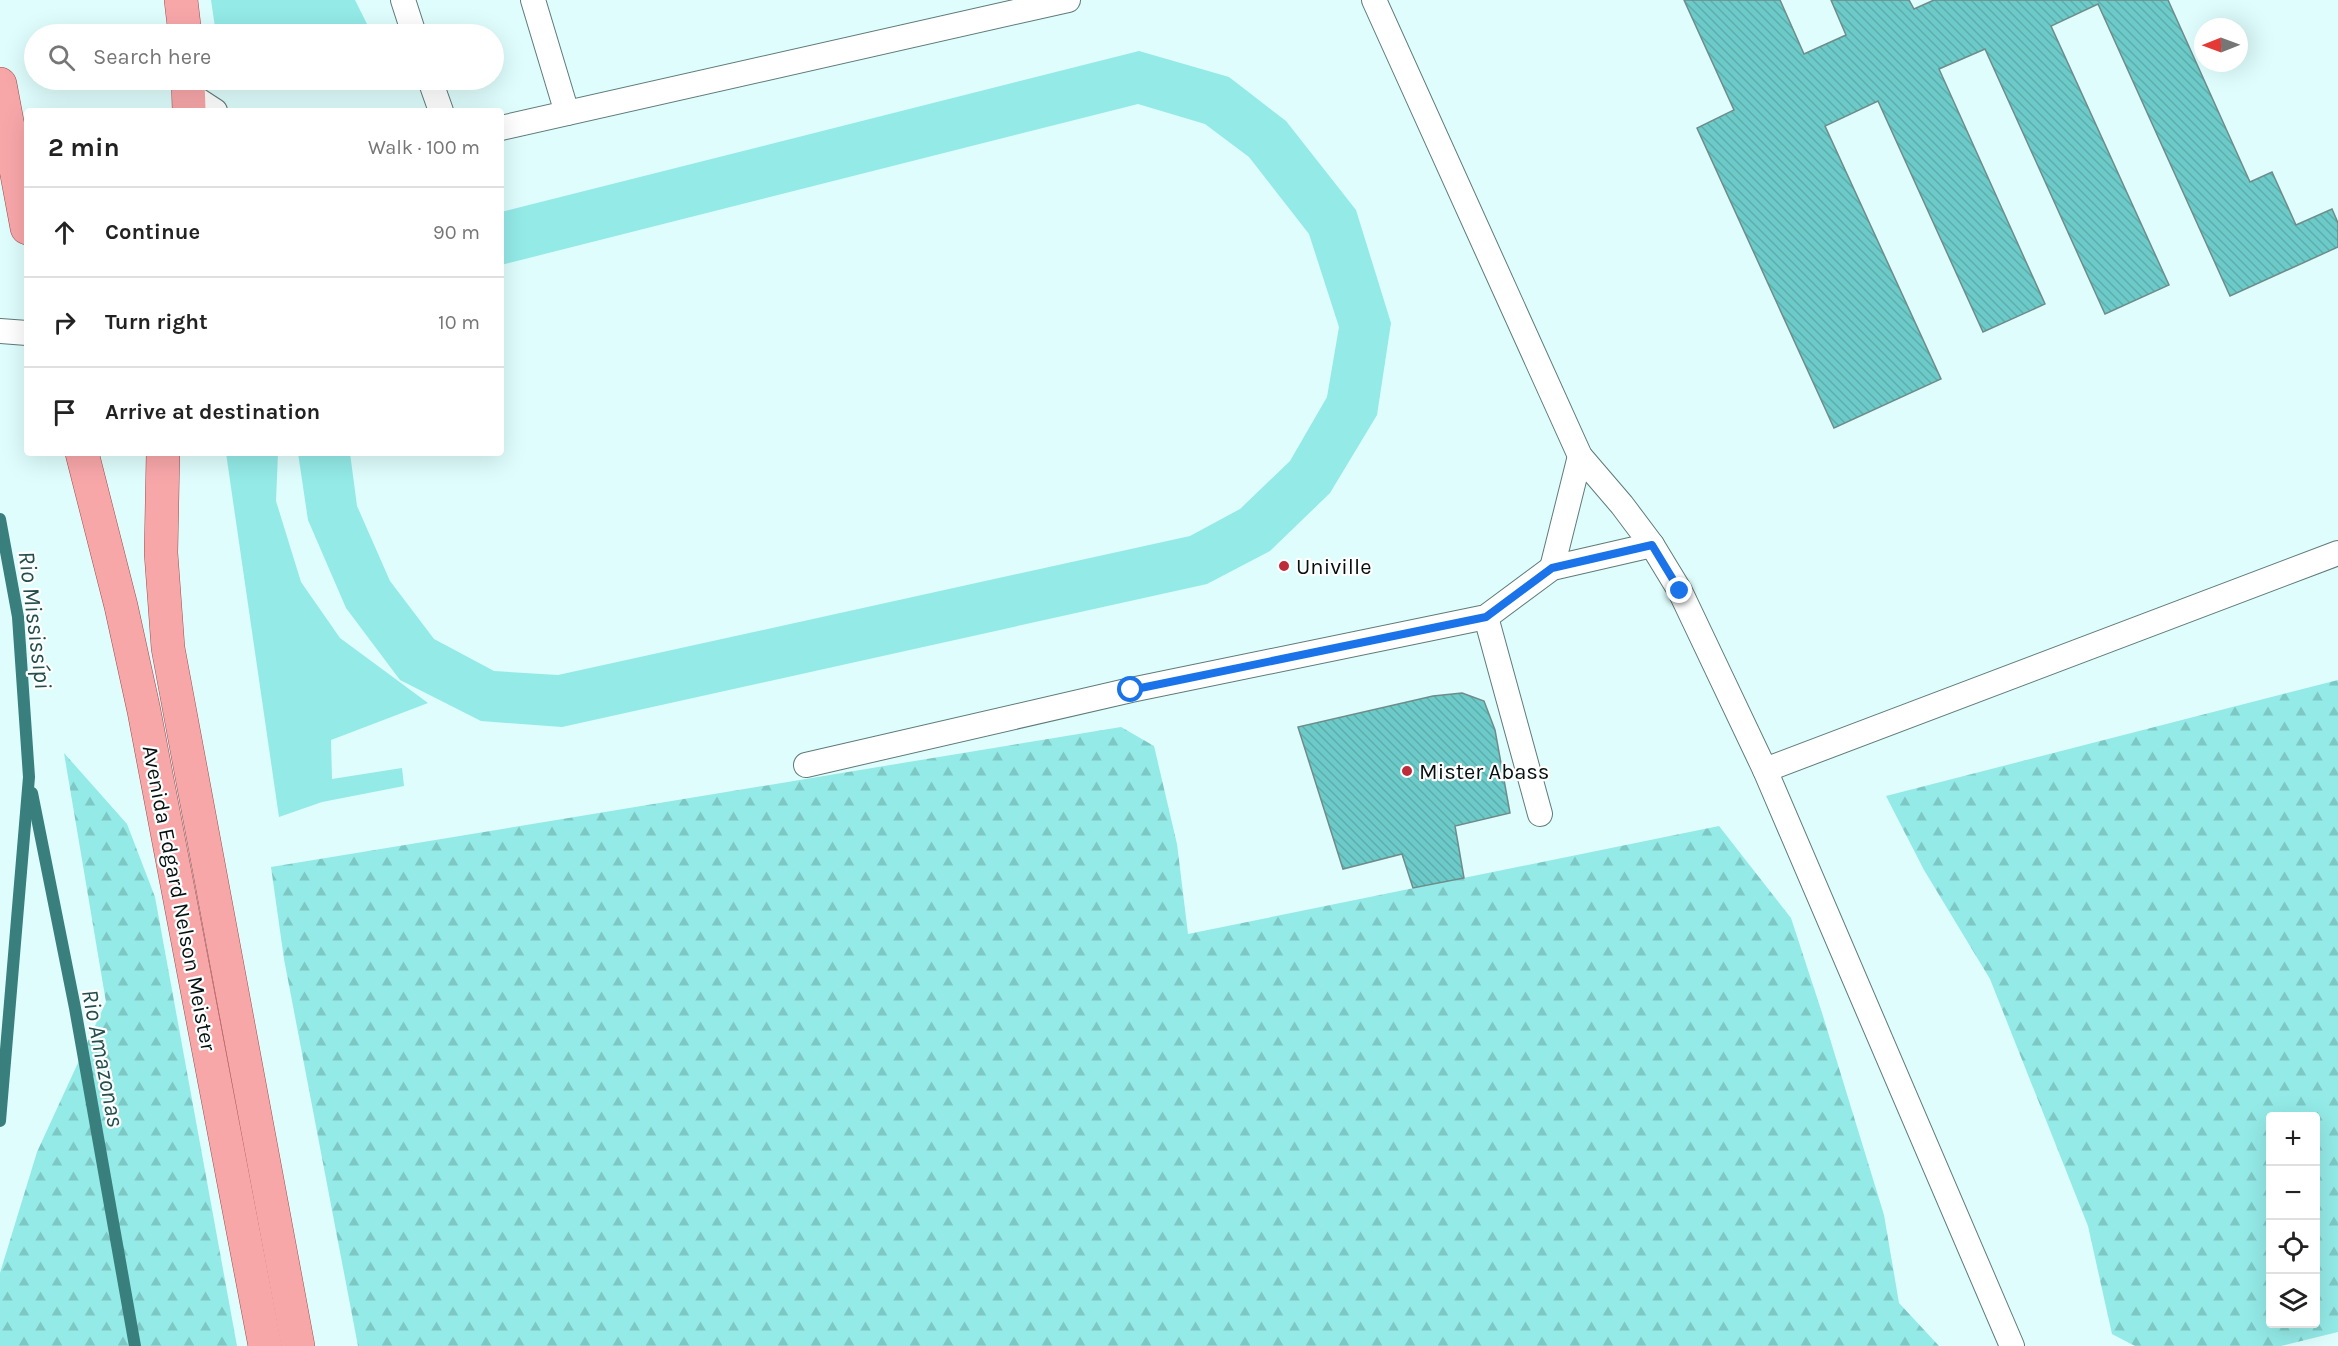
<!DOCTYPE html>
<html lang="en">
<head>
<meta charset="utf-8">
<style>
  body { margin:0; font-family:Karla,sans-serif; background:#f6f6f6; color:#222 }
  .controls { position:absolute; right:18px; bottom:18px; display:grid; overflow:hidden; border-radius:6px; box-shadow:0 6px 24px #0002 }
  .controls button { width:54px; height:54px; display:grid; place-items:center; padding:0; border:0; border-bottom:2px solid #e0e0e0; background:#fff; color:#222; font:30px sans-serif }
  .compass { position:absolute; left:2194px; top:18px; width:54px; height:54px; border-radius:50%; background:#fff; box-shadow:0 6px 24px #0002; rotate:269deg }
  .stop { position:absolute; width:18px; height:18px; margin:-14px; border:4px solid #1a73e8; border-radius:50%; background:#fff }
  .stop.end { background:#1a73e8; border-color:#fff; box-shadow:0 2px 6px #0008 }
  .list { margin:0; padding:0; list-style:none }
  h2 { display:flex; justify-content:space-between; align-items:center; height:78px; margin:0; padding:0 24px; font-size:26px }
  h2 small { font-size:20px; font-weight:400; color:#767676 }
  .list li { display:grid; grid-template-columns:39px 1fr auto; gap:18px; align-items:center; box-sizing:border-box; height:90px; padding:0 24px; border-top:2px solid #e0e0e0 }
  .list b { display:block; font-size:22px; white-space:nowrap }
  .list em { font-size:20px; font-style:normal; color:#767676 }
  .icon { flex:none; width:33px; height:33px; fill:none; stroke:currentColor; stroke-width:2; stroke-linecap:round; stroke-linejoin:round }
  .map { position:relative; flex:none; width:2338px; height:1346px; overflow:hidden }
  .search { position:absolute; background:#fff; box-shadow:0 6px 24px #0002; left:24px; top:24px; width:480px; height:66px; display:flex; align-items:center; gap:15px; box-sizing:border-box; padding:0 21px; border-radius:33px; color:#767676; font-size:22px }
  .panel { position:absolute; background:#fff; box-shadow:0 6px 24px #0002; left:24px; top:108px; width:480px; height:348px; border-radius:6px }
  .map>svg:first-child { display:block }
</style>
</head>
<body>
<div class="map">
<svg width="2338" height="1346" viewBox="0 0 2338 1346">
  <defs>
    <pattern id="forest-firs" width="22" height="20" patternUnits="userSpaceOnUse" patternTransform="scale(1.5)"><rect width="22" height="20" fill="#93eae7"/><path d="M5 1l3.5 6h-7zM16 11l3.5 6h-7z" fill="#7dc8c5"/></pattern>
    <pattern id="building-back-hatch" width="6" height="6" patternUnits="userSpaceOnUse" patternTransform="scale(1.5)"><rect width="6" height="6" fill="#6ccbc8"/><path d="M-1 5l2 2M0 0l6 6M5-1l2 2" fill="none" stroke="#5cadab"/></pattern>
  </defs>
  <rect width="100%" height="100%" fill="#defdfc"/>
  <g fill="#93eae7">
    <path d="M211 0H355L372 34H216Z"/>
    <path d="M1139 51 1229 77 1286 121 1356 210 1391 323 1377 415 1330 493 1270 551 1207 584 562 727 481 721 400 680 346 608 308 520 298 453H350L357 506 390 581 434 639 494 671 558 675 1190 536 1240 509 1290 461 1327 397 1339 327 1309 234 1249 157 1205 124 1138 104 501 265V212Z"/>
    <path d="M226 453H278L276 501 301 582 340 638 428 703 331 740 332 779 402 768 404 786 322 802 279 817Z"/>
  </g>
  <g fill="url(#forest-firs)" fill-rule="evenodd">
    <path d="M2338 680V1332L2281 1346H2135L2112 1334 2088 1226 1990 979 1924 870 1886 796ZM2270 1116H2316V1324H2270Z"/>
    <path d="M1121 727 1154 746 1177 844 1188 934 1719 826 1791 918 1823 1016 1884 1215 1899 1303 1939 1346H358L284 959 271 867Z"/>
    <path d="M64 753 127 824 155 897 237 1346H0V1273L37 1152 106 1002Z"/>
  </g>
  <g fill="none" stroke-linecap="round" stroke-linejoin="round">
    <g stroke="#387f7d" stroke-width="12">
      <path d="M0 519 18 617 29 777 0 1121"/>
      <path d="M32 793 75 1008 135 1346"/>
    </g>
  </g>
  <g fill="url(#building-back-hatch)" stroke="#6f8c8a" stroke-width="1.5">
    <path d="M1684 0H1780L1804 54 1846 35 1831 0H1909L1914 9 1934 0H2168L2250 182 2272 172 2296 225 2332 209 2338 223V247L2230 296 2098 4 2051 26 2169 285 2105 314 1985 49 1939 69 2045 304 1983 332 1878 101 1825 126 1941 379 1834 428 1697 128 1734 110Z"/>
    <path d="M1462 693 1484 701 1495 730 1510 813 1455 826 1464 878 1413 888 1402 854 1343 869 1298 727 1433 696Z"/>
  </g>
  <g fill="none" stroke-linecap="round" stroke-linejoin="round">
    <g stroke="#5e7b79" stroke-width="26">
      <g id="service">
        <path d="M403 0 414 34"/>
        <path d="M533 0 567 113"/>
        <path d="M1374 0 1580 456 1622 505 1652 545 1680 591 1765 770 2012 1346"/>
        <path d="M430 80 441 111"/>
        <path d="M189 94 215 111"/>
        <path d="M501 128 1068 0"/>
        <path d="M0 331 27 333"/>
        <path d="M1552 568 1580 456"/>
        <path d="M1486 617 1540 814"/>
        <path d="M806 765 1131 690 1486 617 1552 568 1652 545"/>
        <path d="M1765 770 2338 553"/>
      </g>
    </g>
    <g stroke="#a04c4e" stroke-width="34">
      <g id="primary">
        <path d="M181 0 185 34"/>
        <path d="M188 80 189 111"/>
        <path d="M0 84 27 228"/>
        <path d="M82 453 121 606 144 711 265 1346"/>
        <path d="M163 453 161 553 168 648 298 1346"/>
      </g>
    </g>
    <use href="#service" stroke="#fff" stroke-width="24"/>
    <use href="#primary" stroke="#f8a7a9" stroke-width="33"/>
  </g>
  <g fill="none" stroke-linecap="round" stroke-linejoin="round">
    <path stroke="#1a73e8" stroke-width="8" d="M1131 690 1486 617 1552 568 1652 545 1680 591"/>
  </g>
  <g fill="#bd2c3b" stroke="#fff" stroke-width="2">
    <circle cx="1284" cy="566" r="6"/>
    <circle cx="1407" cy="771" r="6"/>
  </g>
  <g text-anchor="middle" stroke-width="4.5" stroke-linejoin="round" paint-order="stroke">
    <g font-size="22" fill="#061010" stroke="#fff" text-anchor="start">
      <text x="1296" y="574">Univille</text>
      <text x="1419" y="779">Mister Abass</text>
    </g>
    <g font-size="22" fill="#061010" stroke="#fff">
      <text transform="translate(180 898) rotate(79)" y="8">Avenida Edgard Nelson Meister</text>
    </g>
    <g font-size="24" font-style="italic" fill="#234e4d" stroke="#fff">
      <text transform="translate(35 620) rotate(83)" y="8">Rio Mississípi</text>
      <text transform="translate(103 1058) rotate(79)" y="8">Rio Amazonas</text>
    </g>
  </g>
</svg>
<div class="controls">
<button>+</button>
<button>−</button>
<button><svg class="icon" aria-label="locate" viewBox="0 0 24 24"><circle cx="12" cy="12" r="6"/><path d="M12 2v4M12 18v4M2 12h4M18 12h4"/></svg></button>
<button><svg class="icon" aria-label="layers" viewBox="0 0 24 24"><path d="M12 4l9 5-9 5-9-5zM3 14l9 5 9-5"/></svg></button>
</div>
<svg class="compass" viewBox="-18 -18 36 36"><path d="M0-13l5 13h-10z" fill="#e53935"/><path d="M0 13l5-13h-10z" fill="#767676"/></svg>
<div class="stop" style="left:1131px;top:690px"></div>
<div class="stop end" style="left:1680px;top:591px"></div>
<div class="search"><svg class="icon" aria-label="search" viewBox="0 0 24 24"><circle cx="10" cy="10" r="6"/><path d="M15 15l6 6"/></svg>Search here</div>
<section class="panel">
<h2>2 min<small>Walk · 100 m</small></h2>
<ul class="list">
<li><svg class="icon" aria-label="ahead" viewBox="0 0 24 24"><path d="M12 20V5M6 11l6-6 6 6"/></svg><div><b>Continue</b></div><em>90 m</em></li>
<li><svg class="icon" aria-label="right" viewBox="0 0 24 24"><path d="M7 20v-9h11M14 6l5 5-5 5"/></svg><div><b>Turn right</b></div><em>10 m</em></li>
<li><svg class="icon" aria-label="arrive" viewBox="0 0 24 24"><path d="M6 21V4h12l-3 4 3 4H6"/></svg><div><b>Arrive at destination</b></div></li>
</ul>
</section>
</div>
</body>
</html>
